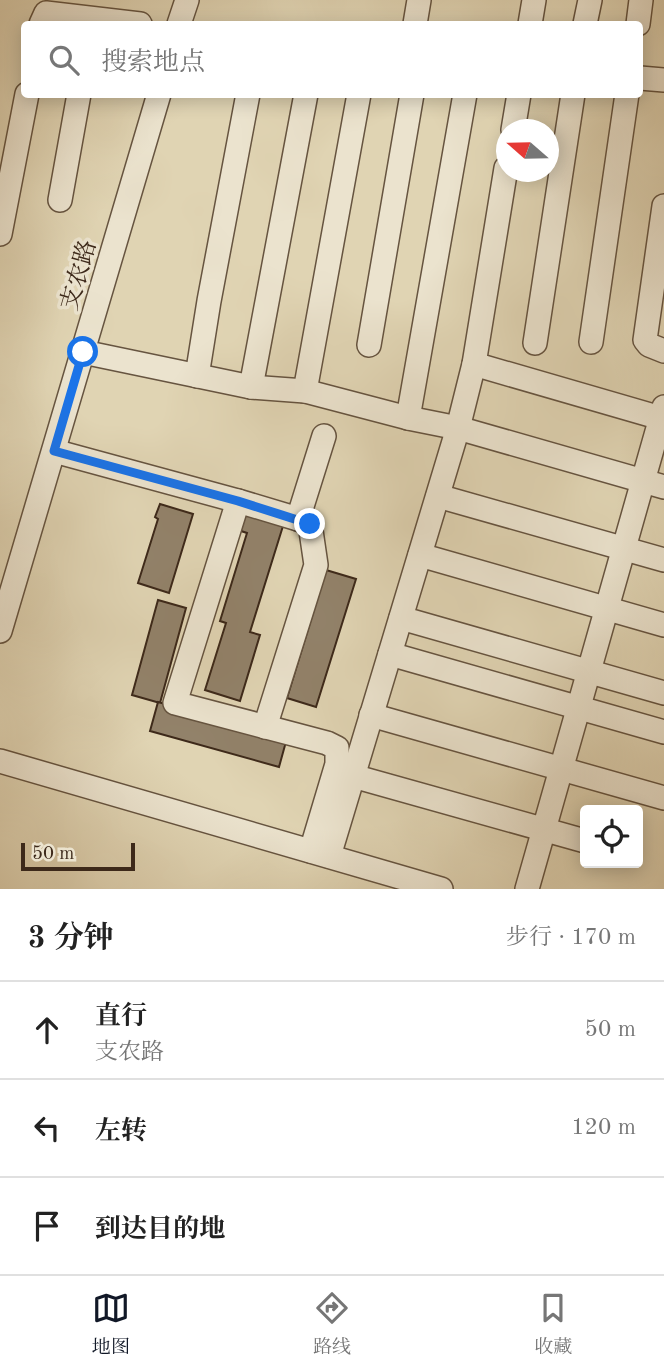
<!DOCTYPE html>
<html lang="zh">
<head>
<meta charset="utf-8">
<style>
  body { margin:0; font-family:"Old Standard TT","Noto Serif SC",serif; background:#f2f2f2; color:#222 }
  .controls { position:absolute; right:21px; bottom:21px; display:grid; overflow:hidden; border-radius:7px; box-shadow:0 4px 18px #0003 }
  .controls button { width:63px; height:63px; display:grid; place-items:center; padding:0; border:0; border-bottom:2px solid #e0e0e0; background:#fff; color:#222; font:35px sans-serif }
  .compass { position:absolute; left:496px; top:119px; width:63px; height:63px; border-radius:50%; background:#fff; box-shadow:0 4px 18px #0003; rotate:290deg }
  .scale { position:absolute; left:21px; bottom:18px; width:114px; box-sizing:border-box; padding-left:7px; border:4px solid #3d291a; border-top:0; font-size:19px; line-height:24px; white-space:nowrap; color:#3d291a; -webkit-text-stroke:5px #ebe3ce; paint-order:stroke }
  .stop { position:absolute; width:21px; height:21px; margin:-16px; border:5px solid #1a73e8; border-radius:50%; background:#fff }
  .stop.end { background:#1a73e8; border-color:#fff; box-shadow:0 2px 7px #0008 }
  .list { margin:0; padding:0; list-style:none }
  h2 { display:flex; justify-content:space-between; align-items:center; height:91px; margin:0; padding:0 28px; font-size:30px }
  h2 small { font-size:23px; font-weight:400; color:#767676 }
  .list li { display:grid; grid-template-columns:46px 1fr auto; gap:21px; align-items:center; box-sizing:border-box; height:98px; padding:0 28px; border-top:2px solid #e0e0e0 }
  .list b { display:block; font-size:26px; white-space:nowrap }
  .list p { margin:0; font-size:23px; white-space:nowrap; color:#767676 }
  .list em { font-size:23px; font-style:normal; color:#767676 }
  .icon { flex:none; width:38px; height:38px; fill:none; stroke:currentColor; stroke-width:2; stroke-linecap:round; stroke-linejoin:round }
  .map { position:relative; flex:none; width:664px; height:889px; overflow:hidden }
  .search { position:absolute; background:#fff; box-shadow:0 4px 18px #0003; left:21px; right:21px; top:21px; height:77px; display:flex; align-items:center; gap:18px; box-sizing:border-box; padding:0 24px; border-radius:7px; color:#767676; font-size:26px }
  .sheet { height:385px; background:#fff }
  nav { display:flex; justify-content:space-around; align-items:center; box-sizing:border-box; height:98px; border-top:2px solid #e0e0e0; background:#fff; font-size:19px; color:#767676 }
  nav a { display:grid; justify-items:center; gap:4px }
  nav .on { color:#111827 }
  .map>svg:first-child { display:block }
</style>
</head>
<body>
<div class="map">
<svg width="664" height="889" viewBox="0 0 664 889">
  <rect width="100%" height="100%" fill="#e0d4b3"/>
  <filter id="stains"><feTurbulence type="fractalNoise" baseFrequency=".00286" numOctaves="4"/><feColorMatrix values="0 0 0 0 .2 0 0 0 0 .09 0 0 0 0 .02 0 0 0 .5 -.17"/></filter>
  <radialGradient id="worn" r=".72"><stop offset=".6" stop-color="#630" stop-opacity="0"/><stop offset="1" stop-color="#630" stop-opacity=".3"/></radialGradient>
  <g fill="#92826a" stroke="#3d291a" stroke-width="2">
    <path d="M160 504 193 514 169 593 138 583 158 519 155 517Z"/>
    <path d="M243 514 283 526 250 632 260 635 240 701 205 690 226 623 220 621 247 533 238 530Z"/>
    <path d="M326 570 356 579 316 707 287 698Z"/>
    <path d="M158 600 186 608 160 703 132 695Z"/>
    <path d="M158 702 287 738 279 767 150 731Z"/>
  </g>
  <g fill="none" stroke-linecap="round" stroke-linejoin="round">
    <g stroke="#665440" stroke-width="26">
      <g id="minor">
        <path d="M41 24 46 13 140 24"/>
        <path d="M179 24 187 0"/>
        <path d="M415 24 419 0"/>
        <path d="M530 24 534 0"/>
        <path d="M585 24 590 0"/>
        <path d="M638 24 641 0"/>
        <path d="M640 78 664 80"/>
        <path d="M513 130 519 94"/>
        <path d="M60 200 79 94"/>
        <path d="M664 206 645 340 649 345 664 351"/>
        <path d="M0 234 27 94"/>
        <path d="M591 342 627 94"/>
        <path d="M535 343 573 94"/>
        <path d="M369 345 412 94"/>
        <path d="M83 352 251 387 305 391 408 418 458 428 664 487"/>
        <path d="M474 364 664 419"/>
        <path d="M197 376 209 301 248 94"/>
        <path d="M251 387 306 94"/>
        <path d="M305 391 359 94"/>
        <path d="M408 418 465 94"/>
        <path d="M54 451 238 501 175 703 327 743 337 748V764L311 851"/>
        <path d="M438 496 664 560"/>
        <path d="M238 501 298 519 324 436"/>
        <path d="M420 555 664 625"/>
        <path d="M401 618 664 693"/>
        <path d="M0 631 159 94"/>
        <path d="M390 654 664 732"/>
        <path d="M371 715 664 798"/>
        <path d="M265 727 316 565 310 524 298 519"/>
        <path d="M0 761 441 889"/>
        <path d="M353 776 585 841"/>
        <path d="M329 856 458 428 474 364 506 168"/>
        <path d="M527 889 664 407"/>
      </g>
    </g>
    <use href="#minor" stroke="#ebe3ce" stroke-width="23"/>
  </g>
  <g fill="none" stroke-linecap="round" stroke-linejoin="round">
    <path stroke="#1a73e8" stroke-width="9" d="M83 352 54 451 238 501 310 524"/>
  </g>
  <g text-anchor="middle" stroke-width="7" stroke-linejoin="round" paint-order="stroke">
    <g font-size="24" fill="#3d291a" stroke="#ebe3ce">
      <text transform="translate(78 275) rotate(-74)" y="8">支农路</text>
    </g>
  </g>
  <rect width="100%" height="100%" filter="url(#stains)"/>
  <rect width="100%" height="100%" fill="url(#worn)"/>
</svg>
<div class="controls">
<button><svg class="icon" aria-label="locate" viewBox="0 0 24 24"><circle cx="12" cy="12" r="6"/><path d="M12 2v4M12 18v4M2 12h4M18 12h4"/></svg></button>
</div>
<svg class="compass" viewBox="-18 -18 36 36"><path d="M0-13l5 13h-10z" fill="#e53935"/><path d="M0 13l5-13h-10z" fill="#767676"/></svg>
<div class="scale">50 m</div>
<div class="stop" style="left:83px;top:352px"></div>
<div class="stop end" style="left:310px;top:524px"></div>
<div class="search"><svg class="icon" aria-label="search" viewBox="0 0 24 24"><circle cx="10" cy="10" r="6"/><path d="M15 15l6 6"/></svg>搜索地点</div>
</div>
<section class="sheet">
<h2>3 分钟<small>步行 · 170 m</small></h2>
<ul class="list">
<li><svg class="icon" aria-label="ahead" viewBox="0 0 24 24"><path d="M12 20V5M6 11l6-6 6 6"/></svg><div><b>直行</b><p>支农路</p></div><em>50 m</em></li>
<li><svg class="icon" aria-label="left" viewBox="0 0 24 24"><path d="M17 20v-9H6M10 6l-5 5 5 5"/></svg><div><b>左转</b></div><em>120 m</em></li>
<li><svg class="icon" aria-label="arrive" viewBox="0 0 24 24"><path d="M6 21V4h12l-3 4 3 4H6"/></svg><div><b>到达目的地</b></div></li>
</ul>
</section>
<nav>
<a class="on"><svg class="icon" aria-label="map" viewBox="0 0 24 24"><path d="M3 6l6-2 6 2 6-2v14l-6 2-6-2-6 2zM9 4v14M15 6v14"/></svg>地图</a>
<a><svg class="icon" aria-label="directions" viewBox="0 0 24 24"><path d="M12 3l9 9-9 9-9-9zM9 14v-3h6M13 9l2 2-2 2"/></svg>路线</a>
<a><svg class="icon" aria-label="saved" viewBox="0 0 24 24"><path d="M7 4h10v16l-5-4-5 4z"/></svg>收藏</a>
</nav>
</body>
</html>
